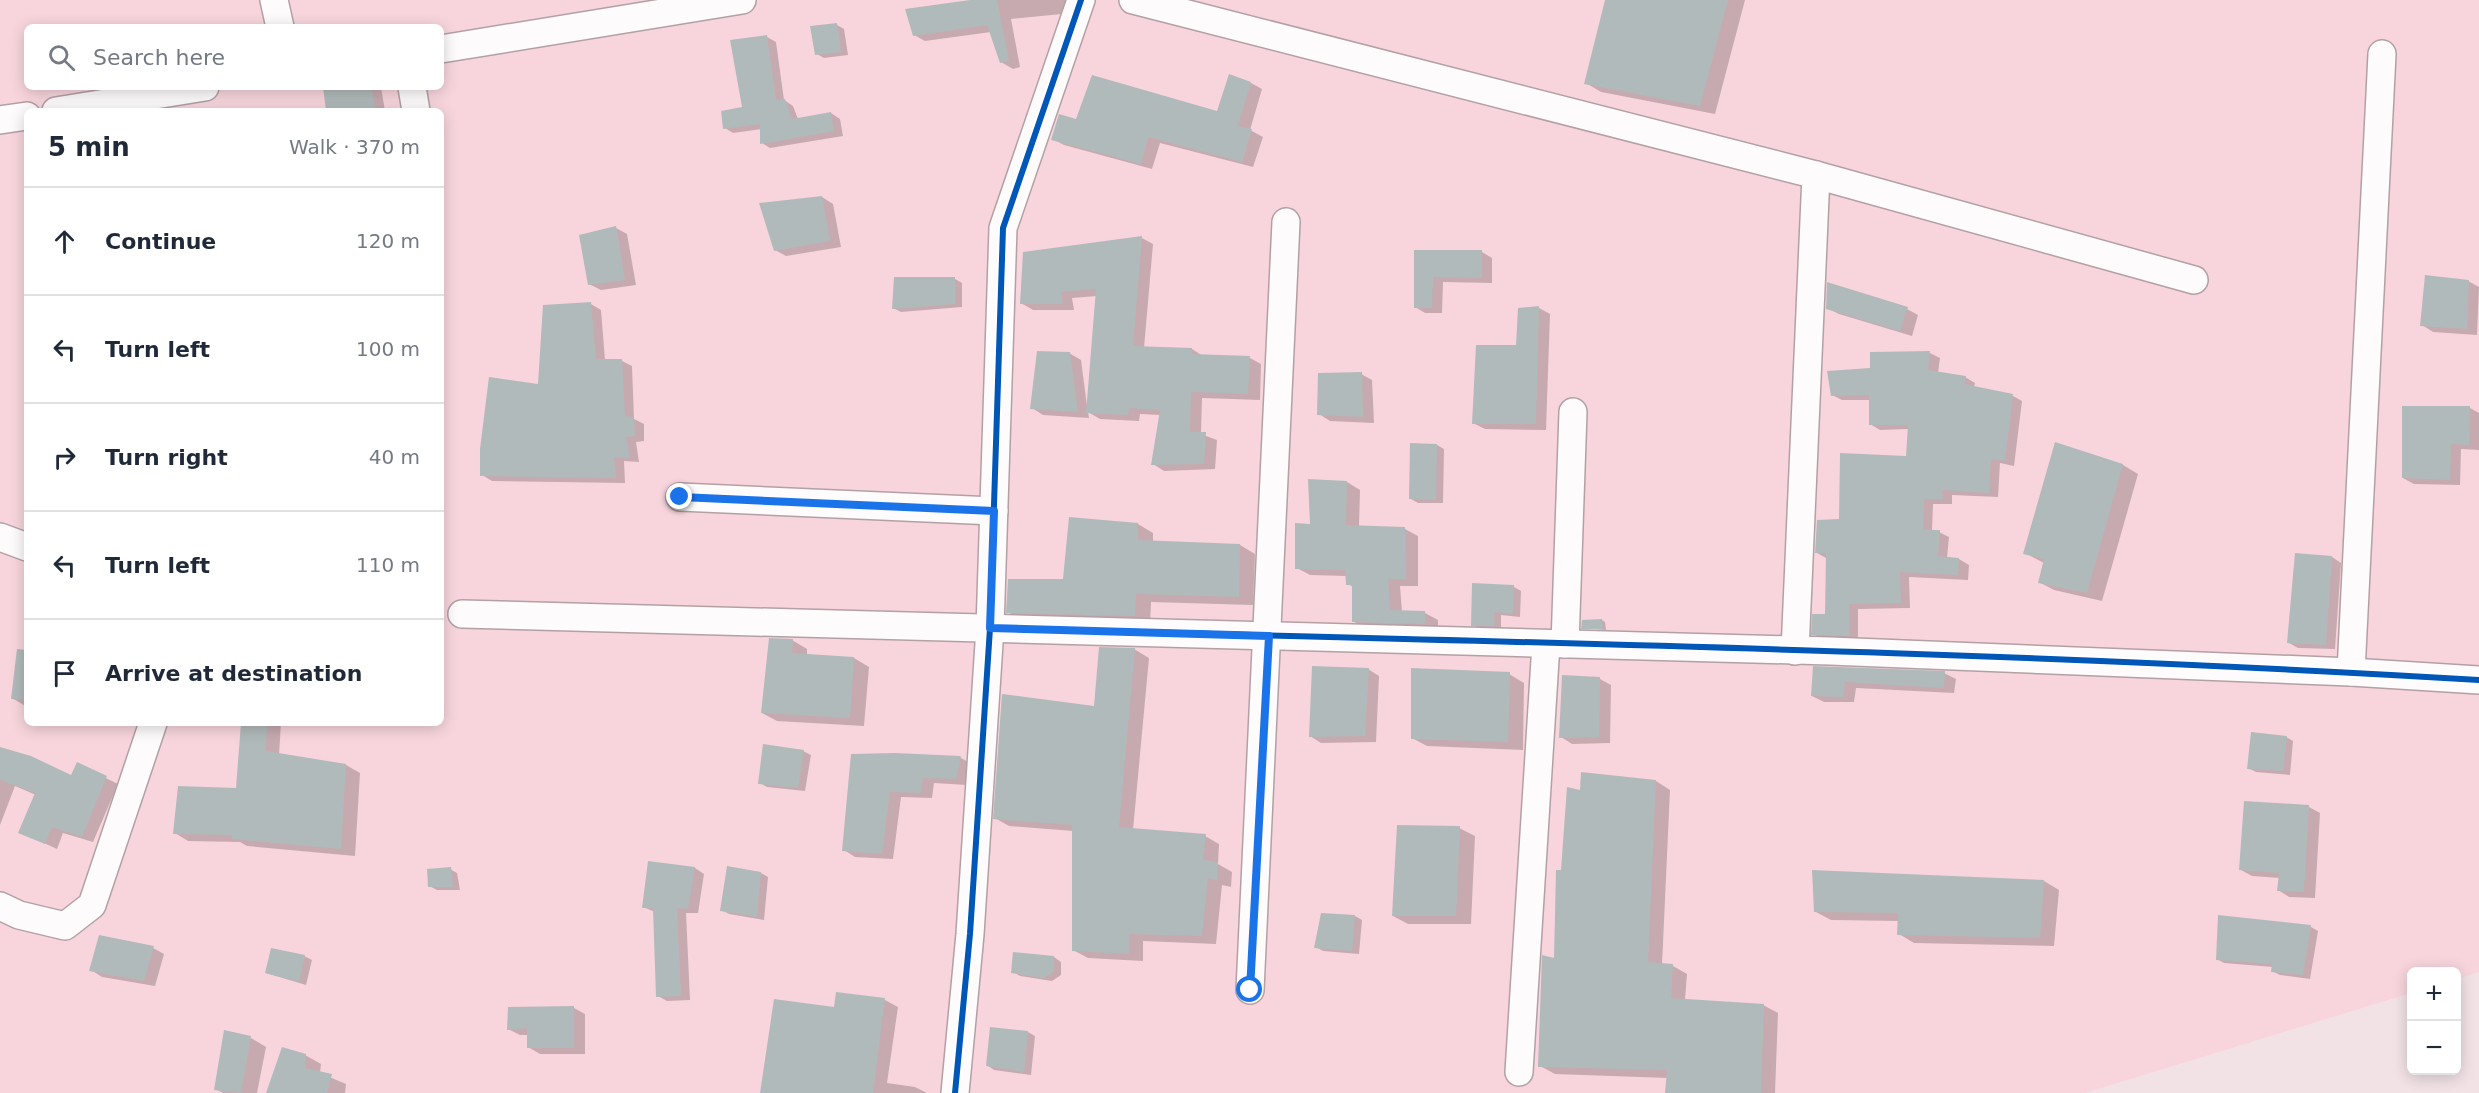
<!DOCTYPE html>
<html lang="en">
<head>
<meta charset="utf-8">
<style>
  body { margin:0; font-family:"DejaVu Sans",sans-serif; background:#f2f2f3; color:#1f2937 }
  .controls { position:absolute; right:18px; bottom:18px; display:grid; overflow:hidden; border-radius:9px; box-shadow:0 3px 15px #0003 }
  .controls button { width:54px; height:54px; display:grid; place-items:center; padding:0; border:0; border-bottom:2px solid #e0e1e3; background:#fff; color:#1f2937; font:30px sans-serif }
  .stop { position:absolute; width:18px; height:18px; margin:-14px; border:4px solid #1a73e8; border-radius:50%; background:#fff }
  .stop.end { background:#1a73e8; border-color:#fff; box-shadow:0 2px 6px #0008 }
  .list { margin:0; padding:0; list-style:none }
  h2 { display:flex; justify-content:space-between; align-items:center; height:78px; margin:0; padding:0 24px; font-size:26px }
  h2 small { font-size:20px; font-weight:400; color:#747a83 }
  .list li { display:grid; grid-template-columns:39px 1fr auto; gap:18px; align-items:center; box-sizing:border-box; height:108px; padding:0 24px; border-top:2px solid #e0e1e3 }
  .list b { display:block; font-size:22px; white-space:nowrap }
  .list em { font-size:20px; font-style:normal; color:#747a83 }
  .icon { flex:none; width:33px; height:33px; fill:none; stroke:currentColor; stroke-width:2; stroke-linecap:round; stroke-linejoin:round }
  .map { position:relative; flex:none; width:2479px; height:1093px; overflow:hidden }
  .search { position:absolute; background:#fff; box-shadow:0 3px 15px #0003; left:24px; top:24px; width:420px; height:66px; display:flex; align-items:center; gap:15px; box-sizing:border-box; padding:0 21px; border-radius:9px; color:#747a83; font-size:22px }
  .panel { position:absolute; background:#fff; box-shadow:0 3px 15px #0003; left:24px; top:108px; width:420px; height:618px; border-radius:9px }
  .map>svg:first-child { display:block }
</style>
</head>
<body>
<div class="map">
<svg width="2479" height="1093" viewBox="0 0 2479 1093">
  <rect width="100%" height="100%" fill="#f2e2e6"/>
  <path fill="#f8d5dd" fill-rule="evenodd" d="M0 0H2479V972L2457 979 2456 972H2412L2411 993 2085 1093H0ZM27 27H441V87H27ZM27 111H441V723H27Z"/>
  <g fill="#0003">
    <path d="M982 0H1077L1072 13 1011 19 1020 67 1013 69 1001 62 991 32 925 41 914 35Z"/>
    <path d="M1606 0H1745L1715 114 1601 92 1586 83Z"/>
    <path d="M837 25 844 29 848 55 824 58 817 54Z"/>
    <path d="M767 37 776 42 784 100 793 106 798 119 831 113 840 119 843 136 770 148 762 143V129L733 133 725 128 743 108Z"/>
    <path d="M1251 83 1262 89 1250 130 1263 137 1253 167 1160 143 1152 169 1064 145 1053 139 1218 113Z"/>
    <path d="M324 87H381L385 111H327Z"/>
    <path d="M822 197 833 204 841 247 786 256 775 250Z"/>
    <path d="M616 228 627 234 636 285 601 290 589 284Z"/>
    <path d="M1142 238 1153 244 1144 348 1192 349 1203 356 1250 358 1261 364 1260 400 1202 398 1201 434 1217 440 1215 469 1164 471 1153 464 1160 415 1140 414 1139 421 1100 419 1088 412 1089 418 1043 415 1032 408 1069 353 1081 360 1087 406 1097 296 1072 298 1074 310H1033L1021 303Z"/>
    <path d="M1415 251 1482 252 1492 258V283L1443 282 1442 313H1425L1415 307Z"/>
    <path d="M955 279 962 283V307L901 312 893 308Z"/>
    <path d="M2468 281 2479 287 2477 335 2433 332 2422 325Z"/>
    <path d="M591 304 601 310 605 360 622 361 632 366 634 419 644 424V441L636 442 639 462 624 461 625 483 492 481 482 475Z"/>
    <path d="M1539 308 1550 314 1546 430 1485 429 1473 423Z"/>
    <path d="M1827 308 1907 309 1918 315 1912 336 1839 314Z"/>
    <path d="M1930 353 1940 358 1938 373 1965 377 1975 383 1974 388 2013 396 2022 401 2014 466 2000 463 1998 497 1952 495V504H1933L1932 532H1939L1949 537 1947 558 1959 559 1969 565 1968 580 1909 577 1910 608 1858 609V641L1823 639 1813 634 1826 616V558L1817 553 1841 521 1908 457 1909 429 1880 430 1870 424 1871 400H1842L1832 395 1871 370 1872 354Z"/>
    <path d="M1361 374 1372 380 1374 423 1330 421 1319 414Z"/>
    <path d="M2403 407 2470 408 2479 413V450L2461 449 2460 485 2414 484 2403 478Z"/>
    <path d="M2056 444 2123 465 2138 474 2102 601 2054 590 2039 582 2044 563 2025 553Z"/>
    <path d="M1437 445 1444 449 1443 503H1418L1411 499Z"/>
    <path d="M1347 482 1360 490 1359 527 1405 529 1418 536V586H1400L1402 612 1425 613 1438 620V631L1366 629 1353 621V587L1348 584 1347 576 1310 575 1297 568 1311 525Z"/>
    <path d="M1070 518 1138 524 1153 533V542L1240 545 1255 554 1253 605 1151 602 1150 624 1023 621 1008 612 1064 581Z"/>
    <path d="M2332 557 2341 563 2335 649 2298 648 2289 643Z"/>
    <path d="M1514 587 1521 591 1520 617 1501 615V629H1480L1473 625Z"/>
    <path d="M1602 620 1605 622 1606 630 1583 628Z"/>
    <path d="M792 640 807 649V656L854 658 869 667 864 726 777 721 762 713Z"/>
    <path d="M1134 649 1149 658 1133 830 1205 836 1219 844 1218 864 1232 872 1231 887 1222 885 1216 944 1143 941V961L1088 958 1073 950V831L1009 826 995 818 1095 707Z"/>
    <path d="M27 650V707L12 698Z"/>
    <path d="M1814 668 1944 673 1956 679 1954 693 1856 688 1854 702H1824L1812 696Z"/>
    <path d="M1368 669 1379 676 1376 742 1321 743 1310 736Z"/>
    <path d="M1509 674 1524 683 1523 750 1427 746 1412 738Z"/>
    <path d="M1600 679 1611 685 1610 743 1572 744 1561 737Z"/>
    <path d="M242 723H281L279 755 346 765 360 773 355 856 247 846 240 842 188 841 175 833 237 790Z"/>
    <path d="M2286 737 2293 741 2290 775 2256 772 2248 768Z"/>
    <path d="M0 748 72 777 77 764 118 784 93 842 63 833 57 849 20 832 36 795 15 786 0 825Z"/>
    <path d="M803 751 811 755 805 791 767 787 760 783Z"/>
    <path d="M852 756 961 758 972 764 967 785 934 783 932 798 901 797 893 859 855 857 844 850Z"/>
    <path d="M1656 781 1670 790 1662 965 1673 966 1687 974 1685 1000 1763 1005 1778 1013 1775 1093H1668V1078L1555 1074 1540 1066 1555 960 1562 872 1581 792Z"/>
    <path d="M2245 803 2309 807 2320 813 2315 898 2289 897 2278 890 2280 878 2252 876 2241 870Z"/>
    <path d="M1459 828 1475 836 1471 924H1408L1393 916Z"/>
    <path d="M649 862 695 868 704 874 698 913H686L690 1000 667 1001 658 996 655 912 643 907Z"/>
    <path d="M450 869 457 873 460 890H437L429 886Z"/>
    <path d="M761 873 768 877 764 920 729 914 722 910Z"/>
    <path d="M2044 881 2059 890 2054 946 1914 943 1899 934V921L1831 920 1816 912Z"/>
    <path d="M1355 916 1362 920 1359 954 1323 951 1316 947Z"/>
    <path d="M2220 917 2311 927 2318 931 2310 979 2280 975 2272 971 2273 967 2224 963 2217 959Z"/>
    <path d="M153 948 164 954 155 986 102 977 91 970Z"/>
    <path d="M304 956 312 960 306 985 266 973Z"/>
    <path d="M1054 957 1061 962V975L1052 981 1020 976 1013 972Z"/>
    <path d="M837 994 885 1000 898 1007 887 1083 915 1087 927 1093H761L835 1009Z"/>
    <path d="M574 1008 585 1014V1054H540L528 1047V1035H520L508 1029 509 1009Z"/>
    <path d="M1028 1032 1035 1036 1031 1075 994 1070 987 1065Z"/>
    <path d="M251 1038 266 1047 257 1093H223L216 1089Z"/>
    <path d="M305 1055 321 1064 320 1073 346 1084 345 1093H267Z"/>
  </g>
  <g fill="#b1baba">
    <path d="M970 0H997L1009 61 1000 63 987 25 913 36 905 9Z"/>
    <path d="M1605 0H1728L1700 106 1584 84Z"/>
    <path d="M837 23 841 52 815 55 810 26Z"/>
    <path d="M767 35 776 100 785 99 792 119 831 112 834 131 760 144V124L723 129 721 111 742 107 730 40Z"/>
    <path d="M1229 74 1251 82 1238 126 1252 129 1242 162 1148 137 1141 164 1051 140 1059 114 1076 119 1092 75 1217 111Z"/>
    <path d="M323 87H371L376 111H326Z"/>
    <path d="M822 196 830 241 774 251 759 203Z"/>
    <path d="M616 226 625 280 588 285 579 235Z"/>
    <path d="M1142 236 1133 346 1192 348V354L1250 356 1248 394 1191 392 1190 432H1206L1204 464 1151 465 1160 410 1129 408 1128 415 1086 413 1096 289 1061 292 1063 304H1020L1023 252Z"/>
    <path d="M1414 250H1482V278L1433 277 1432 308H1414Z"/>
    <path d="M2425 275 2469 280 2467 329 2420 326Z"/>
    <path d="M894 277H955V304L892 309Z"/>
    <path d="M1827 282 1908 307 1900 331 1826 309Z"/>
    <path d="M591 302 596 359H622L625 416 634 417 635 436 626 437 630 458 614 457 616 478 480 476V449L489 377 538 384 543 305Z"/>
    <path d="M1539 306 1536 424H1472L1476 345H1516L1518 308Z"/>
    <path d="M1037 351 1070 352 1078 412 1030 409Z"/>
    <path d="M1930 351 1928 370 1966 376 1964 384 2013 394 2005 461 1991 459 1989 493 1942 490 1943 499H1924L1923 530H1940L1938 556 1959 558 1958 575 1900 572 1901 603 1849 604V636L1811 635 1812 614H1825L1826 553H1815L1817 520 1839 519 1840 453 1906 456 1908 425H1869V395L1831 396 1827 371 1870 368V352Z"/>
    <path d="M1362 372 1363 417 1317 415 1318 373Z"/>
    <path d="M2402 406H2470L2469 445 2451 444 2450 480 2402 478Z"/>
    <path d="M2055 442 2123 464 2087 593 2038 583 2044 559 2023 554Z"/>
    <path d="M1410 443 1437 444 1436 500 1409 499Z"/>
    <path d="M1308 479 1347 481 1346 525 1405 527 1406 579H1388L1390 610 1425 611 1426 624 1352 622V585H1346L1345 570 1295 569V523L1310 524Z"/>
    <path d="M1069 517 1138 523V540L1240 544 1239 597 1136 594 1135 616 1006 613 1008 579H1063Z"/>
    <path d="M2295 553 2332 556 2326 645 2287 643Z"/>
    <path d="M1472 583 1514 585 1513 614 1494 612 1495 626H1471Z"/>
    <path d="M1602 619 1603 629H1581L1582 620Z"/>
    <path d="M769 638 793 639 792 653 854 657 850 718 761 713Z"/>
    <path d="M1099 647 1135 648 1119 827 1206 834 1203 860 1218 862 1217 880 1208 878 1202 936 1129 934V954L1072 951V825L993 819 1002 694 1094 706Z"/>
    <path d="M17 649 27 650V700L11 699Z"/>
    <path d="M1312 666 1369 668 1365 736 1309 737Z"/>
    <path d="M1813 666 1945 671 1944 688 1845 682 1843 697 1811 696Z"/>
    <path d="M1411 668 1510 672 1508 742 1411 739Z"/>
    <path d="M1562 675 1600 677 1599 737 1559 738Z"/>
    <path d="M241 723H267L266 751 346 764 341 849 232 839V835L173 834 178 786 236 788Z"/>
    <path d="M2251 732 2287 736 2283 771 2247 769Z"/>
    <path d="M763 744 804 750 798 788 758 784Z"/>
    <path d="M0 747 31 756 71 775 77 762 107 776 82 837 52 827 45 844 18 833 35 793 0 780Z"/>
    <path d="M895 753 961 756 956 779 923 778 921 793 890 792 882 854 842 851 851 754Z"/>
    <path d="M1581 772 1656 780 1648 962 1673 964 1671 998 1764 1004 1761 1093H1665L1667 1070 1538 1067 1542 955 1554 958 1556 870H1561L1567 787 1580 790Z"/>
    <path d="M2244 801 2309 805 2304 892 2277 891 2279 873 2239 870Z"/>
    <path d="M1397 825 1460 826 1456 916H1392Z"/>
    <path d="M648 861 695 867 688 909 677 908 681 996 656 997 653 908H642Z"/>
    <path d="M727 866 761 872 757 917 720 911Z"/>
    <path d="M451 867 453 887H428L427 869Z"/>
    <path d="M1812 870 2044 880 2040 938 1897 935 1898 913 1814 912Z"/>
    <path d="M1321 913 1355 915 1352 951 1314 948Z"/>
    <path d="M2218 915 2311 925 2303 975 2271 972 2272 964 2216 960Z"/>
    <path d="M99 935 154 946 144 981 89 971Z"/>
    <path d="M271 948 305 955 299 982 265 973Z"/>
    <path d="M1013 952 1054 956V971L1044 978 1011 973Z"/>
    <path d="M836 992 885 998 873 1093H760L774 999 834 1007Z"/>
    <path d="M574 1006V1048H527V1028L507 1030 508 1007Z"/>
    <path d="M990 1027 1028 1031 1024 1072 986 1066Z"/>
    <path d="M224 1030 251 1036 241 1093 214 1090Z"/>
    <path d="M282 1047 306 1054 305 1068 332 1074 327 1093H266Z"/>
  </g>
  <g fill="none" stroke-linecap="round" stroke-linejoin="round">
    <g stroke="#b3a0a5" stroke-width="30">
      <g id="minor">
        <path d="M274 0 280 27"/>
        <path d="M1133 0 1816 175 2194 280"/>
        <path d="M441 49 742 0"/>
        <path d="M412 87 416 111"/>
        <path d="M56 111 205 87"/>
        <path d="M0 120 27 116"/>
        <path d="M680 497 994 511"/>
        <path d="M0 537 27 547"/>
        <path d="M462 614 1830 651 2351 672 2479 680"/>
        <path d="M1565 644 1573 412"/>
        <path d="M1795 651 1816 175"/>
        <path d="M2351 672 2382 54"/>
        <path d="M0 906 19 915 65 926 92 905 153 723"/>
        <path d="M1250 990 1286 222"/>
        <path d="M1519 1072 1546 644"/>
        <path d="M955 1093 970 934 990 628 1003 228 1081 0"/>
      </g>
    </g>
    <use href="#minor" stroke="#fdfbfb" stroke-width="27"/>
    <g stroke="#fff" stroke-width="10">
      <g id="cycleway">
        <path d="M990 628C1486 642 1983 650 2479 680"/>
        <path d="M955 1093 970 934 990 628 1003 228 1081 0"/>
      </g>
    </g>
    <use href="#cycleway" stroke="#0057b8" stroke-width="6"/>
  </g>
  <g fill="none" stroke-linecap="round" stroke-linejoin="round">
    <path stroke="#1a73e8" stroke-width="8" d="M680 497 994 511 990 628 1269 636 1250 990"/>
  </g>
</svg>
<div class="controls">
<button>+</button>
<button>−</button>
</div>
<div class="stop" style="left:1250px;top:990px"></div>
<div class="stop end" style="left:680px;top:497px"></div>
<div class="search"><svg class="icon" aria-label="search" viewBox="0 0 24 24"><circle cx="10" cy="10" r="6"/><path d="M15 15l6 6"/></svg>Search here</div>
<section class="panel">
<h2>5 min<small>Walk · 370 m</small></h2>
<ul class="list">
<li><svg class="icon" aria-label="ahead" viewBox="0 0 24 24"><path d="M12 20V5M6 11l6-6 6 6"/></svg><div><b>Continue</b></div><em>120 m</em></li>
<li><svg class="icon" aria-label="left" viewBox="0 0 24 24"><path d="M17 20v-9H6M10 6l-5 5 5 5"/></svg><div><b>Turn left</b></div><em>100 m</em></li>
<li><svg class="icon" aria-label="right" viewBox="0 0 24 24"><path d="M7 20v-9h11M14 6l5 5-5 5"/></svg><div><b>Turn right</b></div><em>40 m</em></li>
<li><svg class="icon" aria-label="left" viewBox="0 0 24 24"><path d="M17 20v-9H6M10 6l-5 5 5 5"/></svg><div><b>Turn left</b></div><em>110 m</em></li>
<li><svg class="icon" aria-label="arrive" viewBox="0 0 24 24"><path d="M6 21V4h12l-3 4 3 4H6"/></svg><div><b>Arrive at destination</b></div></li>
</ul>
</section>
</div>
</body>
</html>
